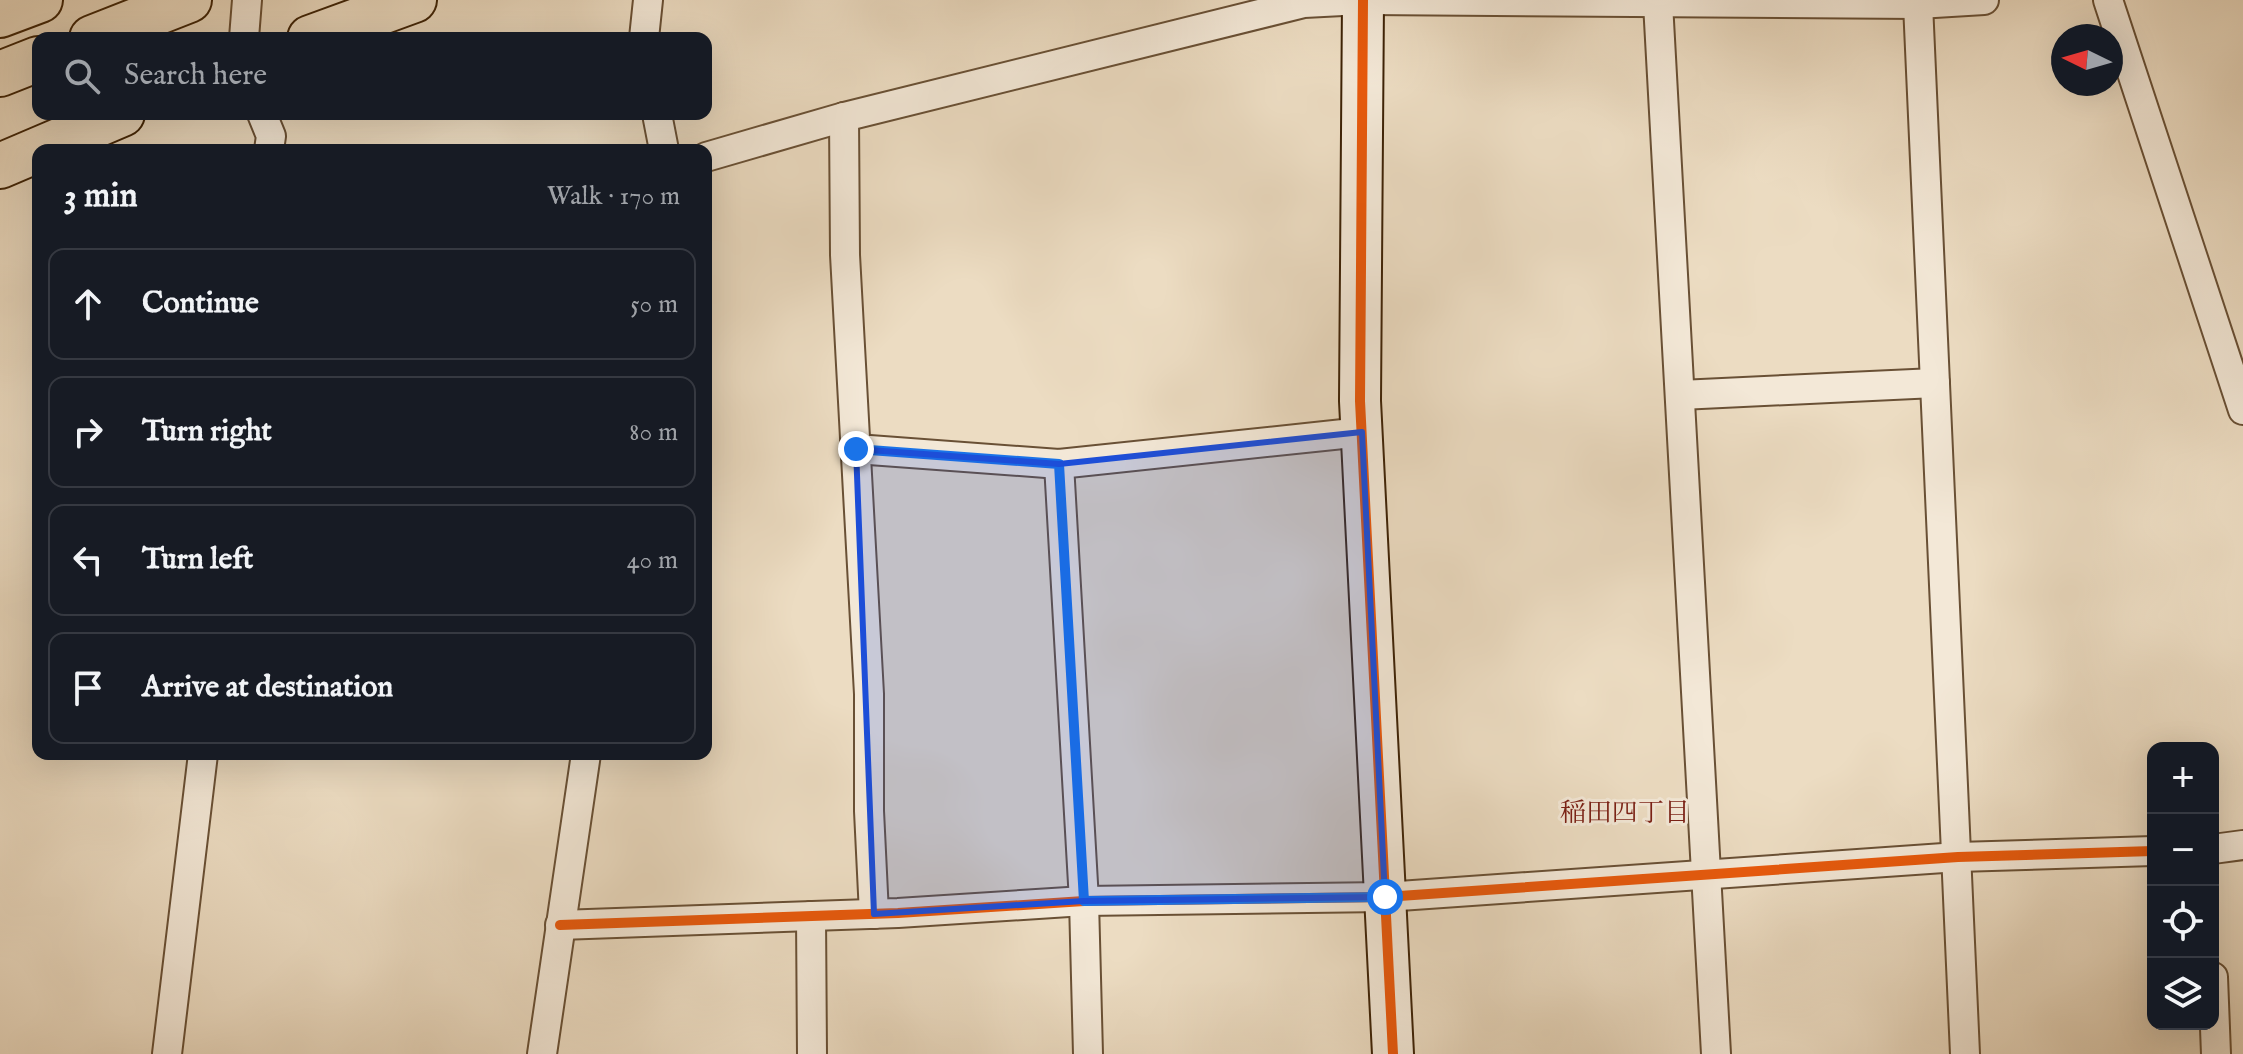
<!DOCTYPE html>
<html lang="en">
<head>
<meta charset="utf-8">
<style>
  body { margin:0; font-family:"IM FELL English","Noto Serif JP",serif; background:#242831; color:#f1f3f6 }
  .controls { position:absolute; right:24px; bottom:24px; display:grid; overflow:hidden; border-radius:16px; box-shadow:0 8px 32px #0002 }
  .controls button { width:72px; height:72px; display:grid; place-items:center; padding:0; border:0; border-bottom:2px solid #363941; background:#171b24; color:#f1f3f6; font:40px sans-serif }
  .compass { position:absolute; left:2051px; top:24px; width:72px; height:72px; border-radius:50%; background:#171b24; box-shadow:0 8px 32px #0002; rotate:275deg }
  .stop { position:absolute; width:24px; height:24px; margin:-18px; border:6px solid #1a73e8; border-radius:50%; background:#fff }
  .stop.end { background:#1a73e8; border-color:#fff; box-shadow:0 2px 8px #0008 }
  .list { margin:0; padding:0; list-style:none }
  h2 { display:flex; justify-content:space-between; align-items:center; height:104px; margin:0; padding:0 32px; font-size:34px }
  h2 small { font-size:26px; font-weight:400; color:#9ea1a6 }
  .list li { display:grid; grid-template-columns:52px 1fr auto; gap:24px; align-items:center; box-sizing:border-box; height:112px; margin:0 16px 16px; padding:0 16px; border:2px solid #363941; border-radius:16px }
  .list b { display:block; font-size:30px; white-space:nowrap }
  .list em { font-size:26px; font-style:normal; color:#9ea1a6 }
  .icon { flex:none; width:44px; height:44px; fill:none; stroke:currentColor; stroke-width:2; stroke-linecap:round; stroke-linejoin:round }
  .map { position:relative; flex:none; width:2243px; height:1054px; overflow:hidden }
  .search { position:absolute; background:#171b24; box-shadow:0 8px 32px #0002; left:32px; top:32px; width:680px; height:88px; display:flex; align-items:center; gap:20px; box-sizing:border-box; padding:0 28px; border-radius:16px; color:#9ea1a6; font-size:30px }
  .panel { position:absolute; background:#171b24; box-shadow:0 8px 32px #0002; left:32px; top:144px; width:680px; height:616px; border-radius:16px }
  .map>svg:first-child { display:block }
</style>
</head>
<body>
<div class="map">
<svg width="2243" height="1054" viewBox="0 0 2243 1054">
  <rect width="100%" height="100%" fill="#ecdcc2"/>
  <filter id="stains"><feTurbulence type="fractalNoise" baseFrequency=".0025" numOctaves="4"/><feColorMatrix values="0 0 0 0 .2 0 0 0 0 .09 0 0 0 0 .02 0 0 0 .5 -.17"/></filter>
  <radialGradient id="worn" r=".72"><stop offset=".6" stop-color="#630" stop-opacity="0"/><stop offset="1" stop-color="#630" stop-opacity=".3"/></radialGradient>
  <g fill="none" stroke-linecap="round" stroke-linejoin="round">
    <g stroke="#695035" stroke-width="32">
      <g id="street">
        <path d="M1368 0 1918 4 1984 0"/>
        <path d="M2108 0 2243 410"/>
        <path d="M1658 3 1716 1054"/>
        <path d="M1918 4 1965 1054"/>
        <path d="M244 38 247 0"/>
        <path d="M644 38 648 0"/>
        <path d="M262 114 271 136 269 150"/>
        <path d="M657 114 664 150"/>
        <path d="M844 117 845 255 869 694V811L874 914"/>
        <path d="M706 157 844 117 1304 3 1362 0"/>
        <path d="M1680 395 1935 383"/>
        <path d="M856 449 1059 464 1362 432"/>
        <path d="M1059 464 1084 901 1088 1054"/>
        <path d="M2213 849 2243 845"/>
        <path d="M811 916 812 1054"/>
        <path d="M560 925 898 913 1084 901 1385 897 1958 857 2153 851"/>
        <path d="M2213 977 2216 1054"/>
        <path d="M167 1054 203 754"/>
        <path d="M542 1054 586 754"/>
      </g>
    </g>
    <g stroke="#3d2206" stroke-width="44">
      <path id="secondary" d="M1363 0 1360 401 1393 1054"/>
    </g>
    <g stroke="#3d2206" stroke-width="48">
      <g id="highway">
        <path d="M0 15 40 0"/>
        <path d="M92 38 189 0"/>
        <path d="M310 38 414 0"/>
        <path d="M0 74 38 59"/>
        <path d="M0 166 122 114"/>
      </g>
    </g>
    <use href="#street" stroke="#f3e8d7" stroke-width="28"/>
    <use href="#secondary" stroke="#f3e8d7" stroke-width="40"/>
    <use href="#highway" stroke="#ecdcc2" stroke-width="44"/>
    <g stroke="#f3e8d7" stroke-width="15">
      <g id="cycleway">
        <path d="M1363 0 1360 401 1393 1054"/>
        <path d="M560 925 898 913 1084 901 1385 897 1958 857 2153 851"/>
      </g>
    </g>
    <use href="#cycleway" stroke="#e8590c" stroke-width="10"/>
  </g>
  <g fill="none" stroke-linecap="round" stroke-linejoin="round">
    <path stroke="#1a73e8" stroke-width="10" d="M856 449 1059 464 1084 901 1385 897"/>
  </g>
  <path fill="#1d4ed8" fill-opacity="0.2" stroke="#1d4ed8" stroke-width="6" stroke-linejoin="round" d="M1362 432 1385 897 1084 901 874 914 856 449 1059 464Z"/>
  <g text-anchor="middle" stroke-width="6" stroke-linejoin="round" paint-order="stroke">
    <g font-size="26" fill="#7a1f14" stroke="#f3e8d7">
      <text x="1625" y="821">稲田四丁目</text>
    </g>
  </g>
  <rect width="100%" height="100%" filter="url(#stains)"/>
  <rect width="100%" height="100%" fill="url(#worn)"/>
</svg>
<div class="controls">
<button>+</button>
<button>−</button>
<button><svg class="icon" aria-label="locate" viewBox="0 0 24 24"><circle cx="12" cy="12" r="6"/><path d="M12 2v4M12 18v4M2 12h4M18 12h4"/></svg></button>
<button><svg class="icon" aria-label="layers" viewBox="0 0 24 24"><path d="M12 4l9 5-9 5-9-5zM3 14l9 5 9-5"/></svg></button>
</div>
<svg class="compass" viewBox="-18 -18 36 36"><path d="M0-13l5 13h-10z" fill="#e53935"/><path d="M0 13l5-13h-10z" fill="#9ea1a6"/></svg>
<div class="stop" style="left:1385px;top:897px"></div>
<div class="stop end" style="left:856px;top:449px"></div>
<div class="search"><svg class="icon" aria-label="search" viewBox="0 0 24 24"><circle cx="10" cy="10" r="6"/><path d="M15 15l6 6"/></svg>Search here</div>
<section class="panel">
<h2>3 min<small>Walk · 170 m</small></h2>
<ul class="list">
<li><svg class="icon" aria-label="ahead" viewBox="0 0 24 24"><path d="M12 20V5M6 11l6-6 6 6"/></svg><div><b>Continue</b></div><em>50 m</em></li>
<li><svg class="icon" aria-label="right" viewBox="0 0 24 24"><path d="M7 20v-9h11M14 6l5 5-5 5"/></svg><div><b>Turn right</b></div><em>80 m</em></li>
<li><svg class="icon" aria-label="left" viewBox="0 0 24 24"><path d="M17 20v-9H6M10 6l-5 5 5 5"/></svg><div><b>Turn left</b></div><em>40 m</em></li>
<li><svg class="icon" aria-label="arrive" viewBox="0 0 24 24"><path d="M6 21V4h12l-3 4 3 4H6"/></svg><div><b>Arrive at destination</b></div></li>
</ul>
</section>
</div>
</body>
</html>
